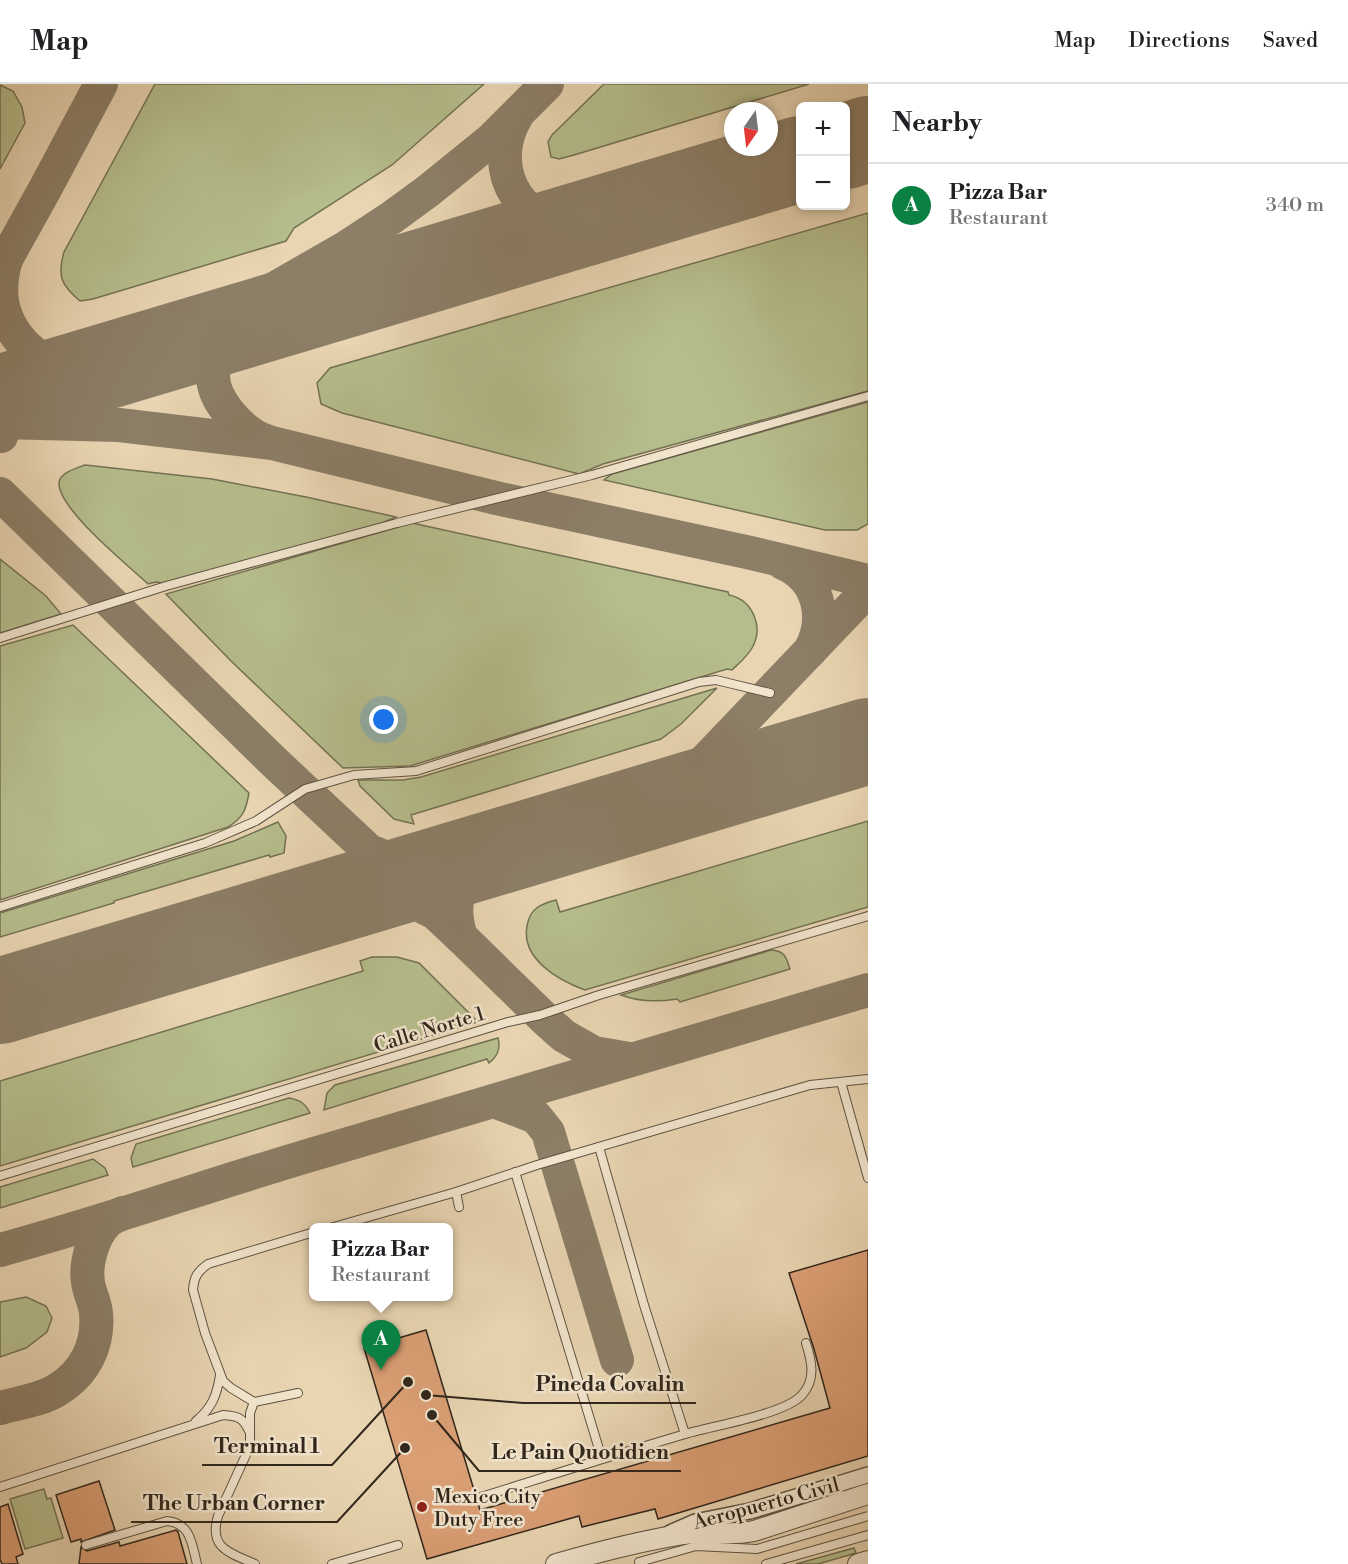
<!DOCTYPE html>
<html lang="en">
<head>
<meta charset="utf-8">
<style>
  body { margin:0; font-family:"Libre Bodoni",serif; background:#f2f2f2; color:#202124 }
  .controls { position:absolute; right:18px; top:18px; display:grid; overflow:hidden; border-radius:9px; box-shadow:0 3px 9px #0003 }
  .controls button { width:54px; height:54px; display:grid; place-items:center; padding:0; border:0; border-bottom:2px solid #e0e0e0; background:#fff; color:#202124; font:30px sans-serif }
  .compass { position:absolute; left:724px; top:18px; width:54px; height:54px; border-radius:50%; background:#fff; box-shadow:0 3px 9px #0003; rotate:194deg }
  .you { position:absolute; left:384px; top:636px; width:21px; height:21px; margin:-15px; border:4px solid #fff; border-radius:50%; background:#1a73e8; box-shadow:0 0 0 9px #1a73e833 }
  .badge { display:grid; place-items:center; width:39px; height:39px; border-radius:50%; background:#0b8043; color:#fff; font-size:20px; font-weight:700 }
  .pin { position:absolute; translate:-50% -50px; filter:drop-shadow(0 2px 3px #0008) }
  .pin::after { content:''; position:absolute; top:32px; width:21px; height:18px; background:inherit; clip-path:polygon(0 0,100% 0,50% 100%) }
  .popup { position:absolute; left:309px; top:1139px; width:144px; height:78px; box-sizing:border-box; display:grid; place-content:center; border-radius:9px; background:#fff; filter:drop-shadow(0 2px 4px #0005); font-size:20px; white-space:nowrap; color:#757577 }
  .popup b { font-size:22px; color:#202124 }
  .popup::after { content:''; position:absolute; left:50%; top:100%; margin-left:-12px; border:12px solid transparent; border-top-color:#fff }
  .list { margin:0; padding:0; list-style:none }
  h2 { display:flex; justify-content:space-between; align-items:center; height:78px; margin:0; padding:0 24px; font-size:26px }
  h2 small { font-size:20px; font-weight:400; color:#757577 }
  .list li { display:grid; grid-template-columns:39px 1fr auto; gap:18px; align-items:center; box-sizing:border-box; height:84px; padding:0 24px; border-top:2px solid #e0e0e0 }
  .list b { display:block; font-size:22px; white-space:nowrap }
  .list p { margin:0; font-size:20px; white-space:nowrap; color:#757577 }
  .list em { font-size:20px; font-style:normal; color:#757577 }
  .map { position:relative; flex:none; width:868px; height:1480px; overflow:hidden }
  header { display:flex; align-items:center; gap:36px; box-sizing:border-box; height:84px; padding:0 30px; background:#fff; border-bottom:2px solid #e0e0e0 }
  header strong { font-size:28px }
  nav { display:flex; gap:33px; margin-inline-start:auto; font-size:21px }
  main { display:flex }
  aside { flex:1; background:#fff }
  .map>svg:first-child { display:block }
</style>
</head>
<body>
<header>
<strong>Map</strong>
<nav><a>Map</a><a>Directions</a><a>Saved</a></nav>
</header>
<main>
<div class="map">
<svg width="868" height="1480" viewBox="0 0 868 1480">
  <rect width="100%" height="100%" fill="#e9d5b2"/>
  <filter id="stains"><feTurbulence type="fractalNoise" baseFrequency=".00333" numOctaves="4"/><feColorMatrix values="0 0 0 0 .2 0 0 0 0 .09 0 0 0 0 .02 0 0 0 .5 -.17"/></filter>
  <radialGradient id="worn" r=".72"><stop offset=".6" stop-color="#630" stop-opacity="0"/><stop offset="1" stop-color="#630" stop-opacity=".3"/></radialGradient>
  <g fill="#b6bd8c" stroke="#737254" stroke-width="1.5">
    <path d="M155 0H484L392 81 294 144 286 157 93 215 80 217C61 201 57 192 64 168Z"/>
    <path d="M604 0H809L574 71 559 75 551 73 548 58 552 51Z"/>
    <path d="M0 1 13 7 22 23 25 39 0 85Z"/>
    <path d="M868 129V307L603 380 579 390 342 329 321 320 317 299 330 284Z"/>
    <path d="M868 318V440L857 446H825L604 396 612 390Z"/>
    <path d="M85 381 212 395 306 413 396 433 365 446 162 499 156 498 148 500C128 481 58 425 59 399 59 389 77 384 85 381Z"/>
    <path d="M412 439 728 508 729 511C753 516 764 543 752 564 747 573 739 579 732 586L727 585 410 682 343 684 231 577 166 510Z"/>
    <path d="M0 475 46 512 61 530 0 549Z"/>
    <path d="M73 541 249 709C246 726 243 734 228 743L0 816V562Z"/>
    <path d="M717 604 681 640 661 655 411 731 414 740 394 735 360 702 358 696H403L421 693Z"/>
    <path d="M868 737V823L585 906C558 896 521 875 527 842 530 824 541 820 556 816L560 828Z"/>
    <path d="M278 738 286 752 284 769 270 773 269 771 114 817V819L0 853V829L234 757Z"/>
    <path d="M771 866C785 867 786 873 790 885L680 918 677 915C658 918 639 918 621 911Z"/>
    <path d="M372 873H397L419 879 478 938 0 1082V997L363 887 360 877Z"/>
    <path d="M498 954C501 964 497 973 489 979L487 975 324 1026 327 1009 335 1001Z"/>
    <path d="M289 1014C300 1016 305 1019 310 1029L133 1083 131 1074 136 1060Z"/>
    <path d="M93 1075 105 1084 108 1091 0 1124V1103Z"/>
    <path d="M26 1213 46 1222 52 1234 47 1248 26 1264 0 1273V1218Z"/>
    <path d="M44 1405 47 1415 51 1414 63 1454 25 1465 10 1415Z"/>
    <path d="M854 1464 856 1469 818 1480H796Z"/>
  </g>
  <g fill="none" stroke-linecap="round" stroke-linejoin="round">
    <g stroke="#8c7e67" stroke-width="34">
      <path d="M516 33C484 87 525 153 588 138"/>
      <path d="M7 172C2 187 0 203 2 218 10 259 49 290 90 287"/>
      <path d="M0 186 45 105 101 0"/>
      <path d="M246 242C215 270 199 292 229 329 239 341 250 352 266 357"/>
      <path d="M149 269 204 245 347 163 391 134 428 107 491 56 547 0"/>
      <path d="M0 338 119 341 272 359 496 414 751 469 868 497"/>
      <path d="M1 352C8 331 22 317 38 302"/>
      <path d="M0 410 271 675 461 853 546 936 564 952 594 969 629 975"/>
      <path d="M783 479C819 494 828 534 810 567"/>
      <path d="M618 733C646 718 673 703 698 684L868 506"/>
      <path d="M375 769C411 790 453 779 491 769"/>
      <path d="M333 816C366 813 399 808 429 826"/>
      <path d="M461 853C450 820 458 784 491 769"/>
      <path d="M494 1017 536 1033 548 1048 617 1276"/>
      <path d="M0 1166C111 1136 220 1097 331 1065 510 1012 689 959 868 906"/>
      <path d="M0 1324C18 1319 41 1316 57 1306 85 1289 99 1261 96 1229 95 1218 89 1208 88 1198 85 1180 93 1151 107 1138 111 1134 117 1132 123 1129"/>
    </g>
    <g stroke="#8c7e67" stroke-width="86">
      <path d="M846 62 868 55"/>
      <path d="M0 314 800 75"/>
      <path d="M0 917 868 657"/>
    </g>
  </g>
  <g fill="#db9f75" stroke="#30271c" stroke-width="1.5">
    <path d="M868 1166V1372L658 1435 655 1425 582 1443 579 1432 427 1475 364 1264 426 1246 480 1426 830 1324 814 1265 789 1189Z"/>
    <path d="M99 1397 115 1446 81 1458V1455L71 1458 56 1411Z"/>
    <path d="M8 1420 23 1470 16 1473 18 1480H2L0 1475V1423Z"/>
    <path d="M176 1446 178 1448 187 1480H79L81 1463 87 1467 119 1458 120 1462Z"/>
  </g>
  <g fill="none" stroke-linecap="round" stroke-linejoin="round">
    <g stroke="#5e5242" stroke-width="10">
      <g id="service">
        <path d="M0 554 166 502 397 439 592 391 868 312"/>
        <path d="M0 823 205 759 256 737 305 705 354 691 416 687 699 598 716 596 770 609"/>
        <path d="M841 998 868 1094"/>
        <path d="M599 1063 644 1221 685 1350"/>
        <path d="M515 1088 602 1375"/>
        <path d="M0 1092 508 938 540 931 599 911 868 832"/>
        <path d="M456 1108 459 1123"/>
        <path d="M330 1144 456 1108 537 1081 810 1001 868 995"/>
        <path d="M254 1318 298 1309"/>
        <path d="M196 1337C212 1324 217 1311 220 1291"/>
        <path d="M0 1403 223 1331C237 1332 243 1333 249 1347"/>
        <path d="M481 1413C548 1392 614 1371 682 1351 710 1342 784 1331 802 1311 816 1295 812 1278 806 1259"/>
        <path d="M86 1461 167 1437C191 1439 192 1461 197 1480"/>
        <path d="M639 1478 696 1462 757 1465 774 1460"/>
        <path d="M255 1480C231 1469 208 1465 218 1432L250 1362V1329L254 1318 231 1304 223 1297 205 1249 193 1206C194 1193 197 1188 208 1180L314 1148"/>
        <path d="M332 1480 398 1461"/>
        <path d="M766 1480 868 1451"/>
      </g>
    </g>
    <g stroke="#5e5242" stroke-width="18">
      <path id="minor" d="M670 1449 695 1438 750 1427 868 1391"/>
    </g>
    <g stroke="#5e5242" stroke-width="22">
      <g id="tertiary">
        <path d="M556 1480C598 1468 641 1457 684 1450 707 1447 731 1452 754 1447L868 1410"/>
        <path d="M858 1480 868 1477"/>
      </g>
    </g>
    <use href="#service" stroke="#f1e4cd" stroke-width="8"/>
    <use href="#minor" stroke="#f1e4cd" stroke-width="15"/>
    <use href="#tertiary" stroke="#f1e4cd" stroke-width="20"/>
    <g stroke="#5e5242" stroke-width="10" stroke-linecap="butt">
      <path id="service-bridge" d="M774 1460 868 1432"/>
    </g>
    <use href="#service-bridge" stroke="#f1e4cd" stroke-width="8"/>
  </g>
  <circle fill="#8f2418" stroke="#f1e4cd" stroke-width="2" cx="422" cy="1423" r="6"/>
  <g text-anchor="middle" stroke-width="5" stroke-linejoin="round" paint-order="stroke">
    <g font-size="20" fill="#30271c" stroke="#f1e4cd">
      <text transform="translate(429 945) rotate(-17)" y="7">Calle Norte 1</text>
      <text transform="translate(766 1419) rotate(-15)" y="7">Aeropuerto Civil</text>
    </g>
    <g font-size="20" fill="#30271c" stroke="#f1e4cd" text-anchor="start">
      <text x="434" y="1419">Mexico City<tspan x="434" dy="23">Duty Free</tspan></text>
    </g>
  </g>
  <path fill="none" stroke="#30271c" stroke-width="2" d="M426 1311L523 1319H696M408 1298L332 1381H202M432 1331L479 1387H681M405 1364L337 1438H131"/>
  <g fill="#30271c" stroke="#f1e4cd" stroke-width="2">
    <circle cx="426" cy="1311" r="6"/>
    <circle cx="408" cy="1298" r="6"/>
    <circle cx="432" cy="1331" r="6"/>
    <circle cx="405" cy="1364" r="6"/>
  </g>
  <g font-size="21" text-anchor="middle" font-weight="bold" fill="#30271c" stroke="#f1e4cd" stroke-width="5" stroke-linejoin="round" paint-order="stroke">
    <text x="610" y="1307">Pineda Covalin</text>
    <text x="267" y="1369">Terminal 1</text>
    <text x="580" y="1375">Le Pain Quotidien</text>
    <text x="234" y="1426">The Urban Corner</text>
  </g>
  <rect width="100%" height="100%" filter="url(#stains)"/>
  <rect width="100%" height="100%" fill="url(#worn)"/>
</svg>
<div class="controls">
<button>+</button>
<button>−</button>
</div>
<svg class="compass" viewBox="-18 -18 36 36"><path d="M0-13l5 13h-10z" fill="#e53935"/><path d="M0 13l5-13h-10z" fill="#757577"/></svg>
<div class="you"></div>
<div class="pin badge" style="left:381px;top:1286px">A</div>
<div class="popup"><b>Pizza Bar</b>Restaurant</div>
</div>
<aside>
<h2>Nearby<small></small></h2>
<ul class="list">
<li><span class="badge">A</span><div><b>Pizza Bar</b><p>Restaurant</p></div><em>340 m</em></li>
</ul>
</aside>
</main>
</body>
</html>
